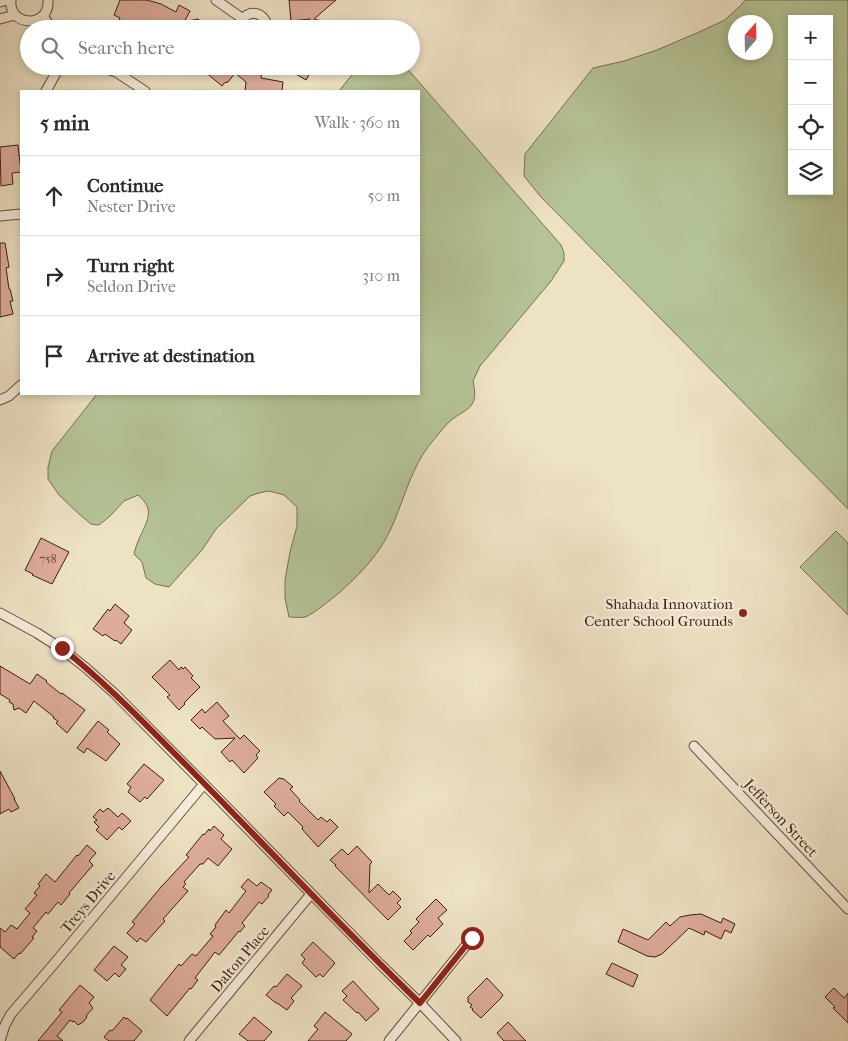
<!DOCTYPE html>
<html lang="en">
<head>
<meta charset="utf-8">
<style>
  body { margin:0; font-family:"IM FELL French Canon",serif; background:#f2f2f3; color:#2b2b33 }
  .controls { position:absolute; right:15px; top:15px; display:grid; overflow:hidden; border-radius:0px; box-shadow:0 2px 8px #0003 }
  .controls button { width:45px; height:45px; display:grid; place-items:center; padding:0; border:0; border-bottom:1px solid #e1e1e2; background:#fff; color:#2b2b33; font:25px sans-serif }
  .compass { position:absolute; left:728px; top:15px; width:45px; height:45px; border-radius:50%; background:#fff; box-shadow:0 2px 8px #0003; rotate:20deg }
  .stop { position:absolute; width:15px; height:15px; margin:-11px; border:4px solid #8f2418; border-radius:50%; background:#fff }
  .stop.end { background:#8f2418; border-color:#fff; box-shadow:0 1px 5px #0008 }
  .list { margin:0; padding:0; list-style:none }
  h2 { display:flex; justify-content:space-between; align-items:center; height:65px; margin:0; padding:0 20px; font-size:21px }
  h2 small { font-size:16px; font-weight:400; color:#7c7c81 }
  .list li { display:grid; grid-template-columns:32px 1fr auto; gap:15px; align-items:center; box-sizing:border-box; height:80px; padding:0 20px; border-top:1px solid #e1e1e2 }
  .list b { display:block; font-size:19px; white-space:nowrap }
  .list p { margin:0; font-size:16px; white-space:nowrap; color:#7c7c81 }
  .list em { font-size:16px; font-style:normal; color:#7c7c81 }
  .icon { flex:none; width:28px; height:28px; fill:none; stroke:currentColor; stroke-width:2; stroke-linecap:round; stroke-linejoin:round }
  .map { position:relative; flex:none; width:848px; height:1041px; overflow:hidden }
  .search { position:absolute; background:#fff; box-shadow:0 2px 8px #0003; left:20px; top:20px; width:400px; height:55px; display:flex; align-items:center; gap:12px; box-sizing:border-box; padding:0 18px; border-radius:28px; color:#7c7c81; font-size:19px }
  .panel { position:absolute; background:#fff; box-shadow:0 2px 8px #0003; left:20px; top:90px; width:400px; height:305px; border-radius:0px }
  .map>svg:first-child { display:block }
</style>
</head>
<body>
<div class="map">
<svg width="848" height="1041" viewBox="0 0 848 1041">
  <rect width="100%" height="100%" fill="#eee2c5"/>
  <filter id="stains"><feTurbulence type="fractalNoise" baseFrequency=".004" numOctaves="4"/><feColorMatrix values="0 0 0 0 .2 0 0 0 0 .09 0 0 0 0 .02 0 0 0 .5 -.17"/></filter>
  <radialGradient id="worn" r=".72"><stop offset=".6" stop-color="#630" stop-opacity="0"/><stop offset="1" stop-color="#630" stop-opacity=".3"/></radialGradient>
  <g fill="#b5c497" stroke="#787052" fill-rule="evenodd">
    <path d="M745 0H848V509L540 196 524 176 525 154 593 68 624 61 657 50 699 32 725 20 742 4ZM792 19H829V191H792ZM736 22H766V52H736Z"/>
    <path d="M359 66H405L561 245 564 253V261L551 281 480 366 473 381C480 412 464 407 447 424 439 433 430 444 423 454 408 479 402 505 390 531 378 556 359 575 339 593 331 599 314 614 305 617 300 618 294 617 289 617L285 598V580L290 552 297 526V507L284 495 269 491 259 493 250 496 216 529 202 550 169 587 155 584 146 578 142 562 134 554C135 549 137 544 139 539 147 521 156 510 138 495L124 501 110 516 99 525 91 524 79 514 59 495 48 479V467L52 451 97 394H419V91H339Z"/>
    <path d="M836 531 848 543V615L800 567Z"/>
  </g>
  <g fill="#dead9d" stroke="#3c1d0e">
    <path d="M120 0H147L161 4 176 12 179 5 190 11 184 22 198 19 210 29H125L127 25 118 22 120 18 114 15Z"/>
    <path d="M289 0H336L314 19 340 26V29H308L310 19 291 21Z"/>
    <path d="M198 66H239L262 71 261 78 283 82 282 91H245L246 82 235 73 228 82 224 83 222 86Z"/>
    <path d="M282 66H314L306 80Z"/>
    <path d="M18 145 21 172 12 173 13 184 1 186 0 147Z"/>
    <path d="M0 243H5L9 267 6 268 9 289H10L13 301H10L13 314 0 317Z"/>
    <path d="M41 538 69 552 52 584 32 575 33 574 25 570Z"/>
    <path d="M115 604 129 616 124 623 132 630 121 644 116 640 115 641 105 634 103 636 93 629 108 609 110 611Z"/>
    <path d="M170 660 179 670 181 667 183 669 185 667 193 676 191 678 200 687 184 703 185 704 179 710 167 697 170 695 152 677Z"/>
    <path d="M0 666 30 684 37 674 47 681 46 682 61 694 62 693 85 710 67 733 56 723 58 721 53 718 54 717 34 701 26 713 19 708 14 710 13 704 9 702 10 700 0 694Z"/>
    <path d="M217 702 229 716 223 721 240 739 244 735 260 751 256 755 258 758 244 773 232 760 230 762 221 752 235 738 215 739 202 727 200 729 191 720 202 709 205 713Z"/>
    <path d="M98 721 109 730 107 732 120 744 106 761 87 748 84 753 77 748Z"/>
    <path d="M144 764 164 780 147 799 145 797 140 802 128 792 131 787 127 784Z"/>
    <path d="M0 771 15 799H14L19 808 11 812 9 809 0 814Z"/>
    <path d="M279 778 284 779 293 787 290 789 300 800 299 801 318 820 321 817 327 822 330 819 338 827 318 847 302 829 303 827 288 812 284 816 274 806 276 804 264 792Z"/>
    <path d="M108 808 118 817 122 813 131 821 122 830 119 827 107 840 96 830 99 827 94 822 97 820 93 817 100 809 103 812Z"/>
    <path d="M214 826 224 835 221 839 232 849 218 866 208 858 203 864H200L184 882 186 884 183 887 188 891 163 919 165 921 146 942 140 938 137 942 127 933 135 924 132 922 161 887 189 857 186 855 203 834 204 835 209 829 210 831Z"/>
    <path d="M87 845 96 853 89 861 93 865 69 893 70 894 61 905 58 902 48 914 46 912 33 928 37 931 32 937 34 938 20 954 19 953 14 959 0 947V928L5 932 11 925 17 929 30 913 25 909 37 895 34 893 40 886 38 884 46 874 55 882 77 855 78 856Z"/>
    <path d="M357 846 372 862 370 864 369 893 378 884 389 895 393 891 401 899 397 903 401 907 388 920 335 866 336 865 330 860 342 849 348 855Z"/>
    <path d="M248 879 257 886 261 882 272 890 268 895 269 896 262 904 259 902 242 923 245 926 240 932 239 931 219 955 215 952 195 978 198 980 191 989 190 988 167 1016 150 1000 179 964 181 966 192 954 196 956 213 936 210 934 216 927 215 925 226 910 229 913 246 891 241 887Z"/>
    <path d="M436 899 447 910 438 918 443 924 430 937 428 935 413 950 404 941 412 933 410 931 419 922 416 919Z"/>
    <path d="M701 914 721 923 723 918 735 924 731 933 725 930 721 939 705 931 704 935 689 928 662 954 655 957 647 956 618 942 623 929 648 940 666 922 670 926 680 917 690 915Z"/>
    <path d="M313 942 335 963 323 977 320 974 316 977 302 963 305 959 301 955Z"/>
    <path d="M114 946 128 957 121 965 126 969 119 977 115 973 107 981 94 970Z"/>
    <path d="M612 963 638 975 633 987 606 974Z"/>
    <path d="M287 974 302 986 291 998 294 1001 287 1010 277 1003H276L266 995 274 986 276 987Z"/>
    <path d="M487 978 503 995 501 998 481 1018 472 1010 473 1009 470 1007 472 1005 468 1002V997Z"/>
    <path d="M353 981 379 1009 366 1021 358 1012 357 1013 343 1000 347 996 342 991Z"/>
    <path d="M80 985 94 997 89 1003 93 1008 86 1016 87 1017 83 1022 78 1025 74 1021 73 1022 70 1020 57 1036 63 1041H38L62 1012 59 1010Z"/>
    <path d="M834 988 844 998 848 993V1023L833 1008 835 1007 825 997Z"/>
    <path d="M325 1012 352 1034 346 1041H308L318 1029 314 1026Z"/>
    <path d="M124 1017 126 1019 127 1018 142 1031 134 1041H109L104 1037 110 1030 112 1031Z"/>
    <path d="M254 1017 272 1032 264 1041H248L239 1034Z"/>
    <path d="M508 1022 522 1037 526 1041H504L497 1033Z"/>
  </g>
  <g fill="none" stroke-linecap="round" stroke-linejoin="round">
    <g stroke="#684e3c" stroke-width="11">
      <g id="street">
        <path d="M11 0C8 27 50 29 48 0"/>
        <path d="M216 0 243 19"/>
        <path d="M0 2 8 0"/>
        <path d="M43 16 52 29"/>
        <path d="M0 19 15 15"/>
        <path d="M239 29C242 8 265 8 268 29"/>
        <path d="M97 66 116 72 145 91"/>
        <path d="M46 91 56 73 58 66"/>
        <path d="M0 216 21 214"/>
        <path d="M0 400 9 396 21 385"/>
        <path d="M0 613 37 633 62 649 86 668 114 693 204 784 380 964 420 1003 456 1041"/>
        <path d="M694 746 848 909"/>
        <path d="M0 1041 5 1025 11 1014 53 965 204 784"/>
        <path d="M189 1041 311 894"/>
        <path d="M389 1041 472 938"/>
      </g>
    </g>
    <use href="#street" stroke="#f4ecd9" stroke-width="9"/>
  </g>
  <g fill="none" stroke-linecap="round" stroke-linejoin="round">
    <path stroke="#8f2418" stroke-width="6" d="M62 648C107 684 146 725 186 765 264 844 340 926 420 1003L472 938"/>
  </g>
  <circle fill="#8f2418" stroke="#f4ecd9" stroke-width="2" cx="743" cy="613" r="5"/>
  <g text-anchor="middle" stroke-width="5" stroke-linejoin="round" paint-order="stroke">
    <g font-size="12" fill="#644132">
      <text x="48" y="563">758</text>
    </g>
    <g font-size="15" fill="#3c1d0e" stroke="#f4ecd9" text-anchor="end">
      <text x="733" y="609">Shahada Innovation<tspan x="733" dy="17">Center School Grounds</tspan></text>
    </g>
    <g font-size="15" fill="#3c1d0e" stroke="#f4ecd9">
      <text transform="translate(781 818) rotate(47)" y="5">Jefferson Street</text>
      <text transform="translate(88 902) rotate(-50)" y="5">Treys Drive</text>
      <text transform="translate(240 959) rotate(-50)" y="5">Dalton Place</text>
    </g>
  </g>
  <rect width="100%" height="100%" filter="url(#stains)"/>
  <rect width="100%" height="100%" fill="url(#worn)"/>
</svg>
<div class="controls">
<button>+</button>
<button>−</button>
<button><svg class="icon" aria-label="locate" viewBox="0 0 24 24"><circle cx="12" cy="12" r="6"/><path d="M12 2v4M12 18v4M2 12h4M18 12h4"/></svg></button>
<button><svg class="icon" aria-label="layers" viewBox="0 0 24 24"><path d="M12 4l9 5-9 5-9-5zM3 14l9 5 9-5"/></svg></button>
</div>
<svg class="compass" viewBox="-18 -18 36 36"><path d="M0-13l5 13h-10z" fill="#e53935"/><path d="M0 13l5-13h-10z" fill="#7c7c81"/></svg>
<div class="stop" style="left:472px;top:938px"></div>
<div class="stop end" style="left:62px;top:648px"></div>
<div class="search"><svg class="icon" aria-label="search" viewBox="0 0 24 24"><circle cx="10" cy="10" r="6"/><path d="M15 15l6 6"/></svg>Search here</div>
<section class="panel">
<h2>5 min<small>Walk · 360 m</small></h2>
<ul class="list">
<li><svg class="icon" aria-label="ahead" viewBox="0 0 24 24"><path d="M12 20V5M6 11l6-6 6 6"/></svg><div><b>Continue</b><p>Nester Drive</p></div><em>50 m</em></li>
<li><svg class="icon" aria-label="right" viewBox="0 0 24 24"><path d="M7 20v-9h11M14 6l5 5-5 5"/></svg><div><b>Turn right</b><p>Seldon Drive</p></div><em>310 m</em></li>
<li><svg class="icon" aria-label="arrive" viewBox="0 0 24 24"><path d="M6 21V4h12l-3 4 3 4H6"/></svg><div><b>Arrive at destination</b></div></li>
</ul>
</section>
</div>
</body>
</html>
